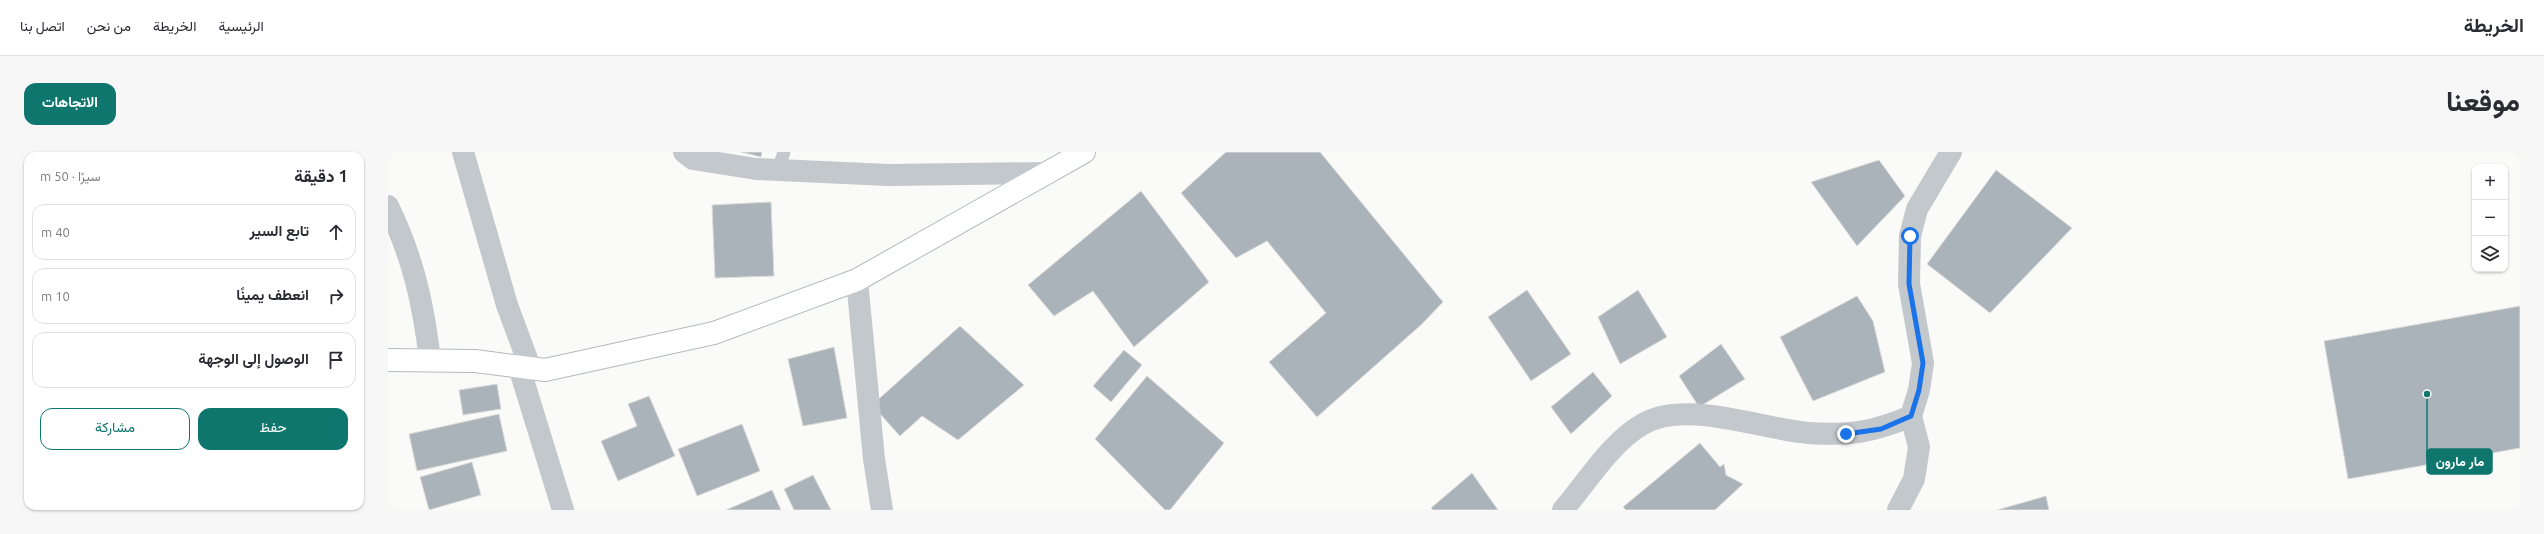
<!DOCTYPE html>
<html lang="ar">
<head>
<meta charset="utf-8">
<style>
  body { margin:0; font-family:Ubuntu,Vazirmatn,sans-serif; background:#f7f7f7; color:#2b2b33; direction:rtl }
  .controls { position:absolute; right:12px; top:12px; display:grid; overflow:hidden; border-radius:8px; box-shadow:0 1px 3px #0004 }
  .controls button { width:36px; height:36px; display:grid; place-items:center; padding:0; border:0; border-bottom:1px solid #e1e1e2; background:#fff; color:#2b2b33; font:20px sans-serif }
  .stop { position:absolute; width:12px; height:12px; margin:-9px; border:3px solid #1a73e8; border-radius:50%; background:#fff }
  .stop.end { background:#1a73e8; border-color:#fff; box-shadow:0 1px 4px #0008 }
  .list { margin:0; padding:0; list-style:none }
  h2 { display:flex; justify-content:space-between; align-items:center; height:52px; margin:0; padding:0 16px; font-size:17px }
  h2 small { font-size:13px; font-weight:400; color:#7c7c81 }
  .list li { display:grid; grid-template-columns:26px 1fr auto; gap:12px; align-items:center; box-sizing:border-box; height:56px; margin:0 8px 8px; padding:0 8px; border:1px solid #e1e1e2; border-radius:12px }
  .list b { display:block; font-size:15px; white-space:nowrap }
  .list em { font-size:13px; font-style:normal; color:#7c7c81 }
  .actions { display:flex; gap:8px; padding:12px 16px }
  .actions a { flex:1; padding:9px 0; border:1px solid #0f766e; border-radius:12px; text-align:center; font-size:14px; color:#0f766e }
  .actions .main { background:#0f766e; color:#fff }
  .icon { flex:none; width:22px; height:22px; fill:none; stroke:currentColor; stroke-width:2; stroke-linecap:round; stroke-linejoin:round }
  .map { position:relative; flex:none; width:2132px; height:358px; overflow:hidden; direction:ltr; border-radius:12px }
  header { display:flex; align-items:center; gap:24px; box-sizing:border-box; height:56px; padding:0 20px; background:#fff; border-bottom:1px solid #e1e1e2 }
  header strong { font-size:19px }
  nav { display:flex; gap:22px; margin-inline-start:auto; font-size:14px }
  .intro { display:flex; align-items:center; justify-content:space-between; box-sizing:border-box; height:96px; padding:0 24px }
  h1 { margin:0; font-size:28px }
  .button { padding:10px 18px; border-radius:12px; background:#0f766e; color:#fff; font-size:14px; font-weight:700 }
  main { display:flex; gap:24px; padding:0 24px }
  aside { flex:1; background:#fff; border-radius:12px; box-shadow:0 1px 3px #0004 }
  .map>svg:first-child { display:block }
</style>
</head>
<body>
<header>
<strong>الخريطة</strong>
<nav><a>الرئيسية</a><a>الخريطة</a><a>من نحن</a><a>اتصل بنا</a></nav>
</header>
<div class="intro"><h1>موقعنا</h1><a class="button">الاتجاهات</a></div>
<main>
<div class="map">
<svg width="2132" height="358" viewBox="0 0 2132 358">
  <rect width="100%" height="100%" fill="#fafaf8"/>
  <g fill="#aab3b9" stroke="#dcdcda">
    <path d="M353 0H374L373 5Z"/>
    <path d="M838 0H932L1055 150 1034 172 929 265 881 210 938 161 879 89 848 106 793 41Z"/>
    <path d="M1491 8 1517 44 1469 94 1423 30Z"/>
    <path d="M1608 18 1684 76 1602 161 1539 112Z"/>
    <path d="M753 39 821 130 746 195 705 139 666 164 640 133Z"/>
    <path d="M383 50 386 124 327 126 324 53Z"/>
    <path d="M1139 138 1183 202 1143 229 1100 165Z"/>
    <path d="M1250 138 1279 185 1232 212 1210 165Z"/>
    <path d="M1469 144 1485 169 1497 220 1425 249 1392 185Z"/>
    <path d="M2132 154V296L1960 327 1936 189Z"/>
    <path d="M572 174 636 233 570 288 534 264 512 284 484 253Z"/>
    <path d="M1333 192 1357 227 1311 255 1291 224Z"/>
    <path d="M446 195 459 266 415 274 400 207Z"/>
    <path d="M736 198 754 213 723 250 705 234Z"/>
    <path d="M1205 220 1224 244 1183 282 1163 255Z"/>
    <path d="M759 224 836 291 782 358H777L707 287Z"/>
    <path d="M109 232 113 257 75 263 71 238Z"/>
    <path d="M261 244 287 304 230 329 213 289 249 274 240 252Z"/>
    <path d="M111 262 119 299 29 319 21 282Z"/>
    <path d="M354 272 372 319 309 344 290 297Z"/>
    <path d="M1312 291 1332 315 1336 312 1338 323 1355 332 1327 358H1238L1235 355Z"/>
    <path d="M84 310 93 343 41 358 32 325Z"/>
    <path d="M1084 321 1110 358H1045L1043 356Z"/>
    <path d="M425 323 443 358H406L396 337Z"/>
    <path d="M384 338 393 358H338Z"/>
    <path d="M1658 344 1661 358H1609Z"/>
  </g>
  <g fill="none" stroke-linecap="round" stroke-linejoin="round">
    <g stroke="#b3babf" stroke-width="24">
      <path id="secondary" d="M0 208 87 209 157 218 326 181 469 128 696 0"/>
    </g>
    <path stroke="#c3c8cc" stroke-width="13" d="M390 18 396 0"/>
    <g stroke="#c3c8cc" stroke-width="22">
      <path d="M75 0 119 153 142 215"/>
      <path d="M296 0 305 7 368 17 500 23 659 21"/>
      <path d="M0 54C25 105 36 154 42 209"/>
      <path d="M469 128 486 307 494 358"/>
      <path d="M131 215 175 358"/>
      <path d="M1175 358C1199 330 1223 290 1255 272 1297 247 1373 277 1420 281 1461 284 1486 280 1523 264L1531 238 1535 211 1521 132 1522 84 1529 57 1563 0"/>
      <path d="M1510 358 1526 327 1531 295 1523 264"/>
    </g>
    <use href="#secondary" stroke="#fff" stroke-width="22"/>
  </g>
  <g fill="none" stroke-linecap="round" stroke-linejoin="round">
    <path stroke="#1a73e8" stroke-width="5" d="M1458 282 1493 277 1523 264 1531 238 1535 211 1521 132 1522 84"/>
  </g>
  <path fill="none" stroke="#0f766e" stroke-width="1.5" d="M2039 242L2039 309"/>
  <circle fill="#0f766e" stroke="#fff" stroke-width="1.5" cx="2039" cy="242" r="4"/>
  <rect fill="#0f766e" stroke="#0f766e" stroke-width="1.5" x="2039" y="297" width="65" height="25" rx="4"/>
  <g font-size="13" text-anchor="middle" font-weight="bold" fill="#fff">
    <text x="2072" y="314">مار مارون</text>
  </g>
</svg>
<div class="controls">
<button>+</button>
<button>−</button>
<button><svg class="icon" aria-label="layers" viewBox="0 0 24 24"><path d="M12 4l9 5-9 5-9-5zM3 14l9 5 9-5"/></svg></button>
</div>
<div class="stop" style="left:1522px;top:84px"></div>
<div class="stop end" style="left:1458px;top:282px"></div>
</div>
<aside>
<h2>1 دقيقة<small>سيرًا · 50 m</small></h2>
<ul class="list">
<li><svg class="icon" aria-label="ahead" viewBox="0 0 24 24"><path d="M12 20V5M6 11l6-6 6 6"/></svg><div><b>تابع السير</b></div><em>40 m</em></li>
<li><svg class="icon" aria-label="right" viewBox="0 0 24 24"><path d="M7 20v-9h11M14 6l5 5-5 5"/></svg><div><b>انعطف يمينًا</b></div><em>10 m</em></li>
<li><svg class="icon" aria-label="arrive" viewBox="0 0 24 24"><path d="M6 21V4h12l-3 4 3 4H6"/></svg><div><b>الوصول إلى الوجهة</b></div></li>
</ul>
<div class="actions"><a class="main">حفظ</a><a>مشاركة</a></div>
</aside>
</main>
</body>
</html>
